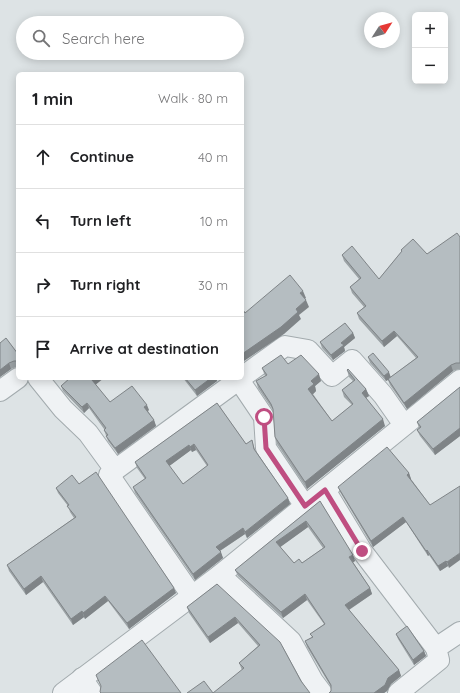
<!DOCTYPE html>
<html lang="en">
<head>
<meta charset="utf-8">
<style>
  body { margin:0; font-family:Quicksand,sans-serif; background:#f6f6f6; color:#202124 }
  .controls { position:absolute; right:12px; top:12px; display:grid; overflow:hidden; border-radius:6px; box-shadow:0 2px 10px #0003 }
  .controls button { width:36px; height:36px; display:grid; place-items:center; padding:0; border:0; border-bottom:1px solid #e0e0e0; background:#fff; color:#202124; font:20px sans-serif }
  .compass { position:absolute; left:364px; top:12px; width:36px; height:36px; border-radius:50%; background:#fff; box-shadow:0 2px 10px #0003; rotate:54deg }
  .stop { position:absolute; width:12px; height:12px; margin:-9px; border:3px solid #bf4e81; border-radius:50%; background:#fff }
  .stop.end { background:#bf4e81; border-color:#fff; box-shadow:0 1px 4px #0008 }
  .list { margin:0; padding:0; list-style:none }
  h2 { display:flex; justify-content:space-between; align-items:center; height:52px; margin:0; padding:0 16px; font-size:17px }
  h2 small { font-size:13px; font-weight:400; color:#757577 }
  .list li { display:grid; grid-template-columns:26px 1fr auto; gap:12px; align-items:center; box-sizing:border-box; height:64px; padding:0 16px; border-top:1px solid #e0e0e0 }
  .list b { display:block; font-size:15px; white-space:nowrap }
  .list em { font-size:13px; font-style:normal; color:#757577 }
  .icon { flex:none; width:22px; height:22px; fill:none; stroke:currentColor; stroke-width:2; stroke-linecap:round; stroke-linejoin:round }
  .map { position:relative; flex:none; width:460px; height:693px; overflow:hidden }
  .search { position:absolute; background:#fff; box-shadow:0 2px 10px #0003; left:16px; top:16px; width:228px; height:44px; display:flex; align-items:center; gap:10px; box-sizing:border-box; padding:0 14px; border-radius:22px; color:#757577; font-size:15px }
  .panel { position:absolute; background:#fff; box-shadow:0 2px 10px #0003; left:16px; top:72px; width:228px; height:308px; border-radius:6px }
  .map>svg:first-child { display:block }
</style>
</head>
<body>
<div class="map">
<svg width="460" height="693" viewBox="0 0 460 693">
  <rect width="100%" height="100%" fill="#dde3e5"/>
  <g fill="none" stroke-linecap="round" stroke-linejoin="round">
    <g stroke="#a3abae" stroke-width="22">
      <g id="street">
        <path d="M242 377 285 346 308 350 332 376 352 360 383 395 404 425"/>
        <path d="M38 378 63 409 88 433 115 470 241 378"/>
        <path d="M239 380 264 417 266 448 305 506"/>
        <path d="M0 391 18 378"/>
        <path d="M115 470 109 475 192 596"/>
        <path d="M325 490 362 551 436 648"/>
        <path d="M220 575 291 641 313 681 322 693"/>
        <path d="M82 678 92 693"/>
        <path d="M63 693 220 575 460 380"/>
        <path d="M398 693 439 660 436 648 460 632"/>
      </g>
    </g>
    <use href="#street" stroke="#eff2f4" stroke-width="20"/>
  </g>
  <g fill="#9ca3a6" fill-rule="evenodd">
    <path d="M460 237V369H459L453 371 407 409 390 385 388 380 386 381 370 363 368 357 391 377 416 358 397 336 384 347 359 319 357 313 364 307 352 293 350 287 359 279 344 261 342 255 379 279 402 251 401 250 427 254Z"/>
    <path d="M353 333 355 338 344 347 345 351 333 360 322 348 320 342Z"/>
    <path d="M0 343 18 354V367H16L11 369 0 377Z"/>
    <path d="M288 364 321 381 315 386 316 391 313 394 332 421 352 405 344 397 342 390 353 381 349 377 347 370 366 389 369 396 366 398 385 426 307 489 277 444 275 437 273 410 258 388 256 381 265 376 262 368Z"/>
    <path d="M183 378H216L217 381 197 396Z"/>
    <path d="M95 385 110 402 149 410 148 411 154 420 156 426 118 454 108 441 104 430V429L89 408 84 413 63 391 61 386Z"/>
    <path d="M460 387V436L435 455 420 436 417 430 419 428 417 422Z"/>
    <path d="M217 403 246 444 252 440 255 450 288 498 290 504 247 538 245 534 220 551 223 558 195 580 135 493 133 487 145 479 137 468 135 462ZM191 450 192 452 196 450 207 466 183 484 169 466Z"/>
    <path d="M409 473 411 479 430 505 449 568 448 566 440 571 429 555 428 556 406 522 373 547 340 492 338 487Z"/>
    <path d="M79 484 176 593 129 629 108 601 85 619 84 617 73 625 43 582 26 595 9 571 7 565 74 518 70 512 68 506 58 493 56 488Z"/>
    <path d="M320 501 355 561 353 562 370 588 372 594 349 610 399 670 401 676 391 684 387 691 384 693H329L331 691V687L307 647 305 641 312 637 310 634 324 624 307 600 283 618 238 576 235 570ZM308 527 323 548 302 563H294L280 547Z"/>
    <path d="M217 584 301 681 242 670 239 663 258 646 238 623 210 643 189 613 187 607Z"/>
    <path d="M396 634 424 651 426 656 414 665 398 639Z"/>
  </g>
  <g fill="#7f8487">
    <path d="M303 291 306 298 303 300 300 293Z"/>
    <path d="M306 300 309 307 299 315 301 319 284 334 244 361 242 354Z"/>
    <path d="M394 331 397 336 384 347 382 341Z"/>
    <path d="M353 333 355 338 344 347 345 351 333 360 331 355 341 343Z"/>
    <path d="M9 363 11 369 0 377V370Z"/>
    <path d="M451 365 453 371 407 409 404 403Z"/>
    <path d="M389 372 391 378 386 381 384 376Z"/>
    <path d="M319 374 321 381 315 386 316 391 311 396 308 389 311 381Z"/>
    <path d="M95 378H104L94 386 92 380Z"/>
    <path d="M211 378H216L217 381 197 396 195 390Z"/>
    <path d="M366 389 369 396 364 399 362 393Z"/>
    <path d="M87 403 89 408 84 413 82 407Z"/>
    <path d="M147 405 149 410 146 412 144 407Z"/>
    <path d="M383 419 385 426 307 489 305 482Z"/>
    <path d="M154 420 156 426 118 454 115 448Z"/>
    <path d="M460 428V436L435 455 433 449Z"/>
    <path d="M194 444 196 450 192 452 190 447Z"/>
    <path d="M189 445 191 450 168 467 166 461Z"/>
    <path d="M409 473 411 479 409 480 407 475Z"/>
    <path d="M288 498 290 504 247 538 245 532Z"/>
    <path d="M403 517 406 522 373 547 371 541Z"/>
    <path d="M306 521 308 527 279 548 276 542Z"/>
    <path d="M243 528 245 534 218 552 216 547Z"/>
    <path d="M427 550 429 555 428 556 426 551Z"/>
    <path d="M221 552 223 558 195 580 193 574Z"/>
    <path d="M460 553V560L449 568 447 562Z"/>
    <path d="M353 555 355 561 352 563 349 557Z"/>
    <path d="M446 561 448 566 440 571 438 566Z"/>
    <path d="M41 576 43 582 26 595 24 589Z"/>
    <path d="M174 588 176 593 129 629 127 623Z"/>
    <path d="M370 588 372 594 347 611 345 605Z"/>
    <path d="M305 594 307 600 283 618 281 612Z"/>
    <path d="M105 596 108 601 85 619 83 613Z"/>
    <path d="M82 611 84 617 73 625 71 619Z"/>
    <path d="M235 617 238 623 210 643 208 637Z"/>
    <path d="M424 651 426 656 414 665 413 660Z"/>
    <path d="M399 670 401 676 391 684 387 691 384 693H374L388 678Z"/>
  </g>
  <g fill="#b5bdc1" stroke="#7f8487" fill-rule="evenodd">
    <path d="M457 233 460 237V363H456L451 365 404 403 388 379 418 357 394 331 382 341 357 313 366 306 350 287 361 278 342 255 352 246 379 279 402 251 401 250 413 239 427 254Z"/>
    <path d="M290 275 303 291 300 293 306 300 296 309 298 312 281 327 242 354V308L245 313Z"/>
    <path d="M345 323 353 333 341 343 344 345 331 355 320 342Z"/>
    <path d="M6 338 18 354V361H14L9 363 0 370V343Z"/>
    <path d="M373 353 389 372 384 376 368 357Z"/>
    <path d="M281 355 288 364 301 355 319 374 311 381 314 384 308 389 332 421 353 404 342 390 355 380 347 370 348 369 366 389 362 393 383 419 305 482 275 437 273 409 271 404 256 381 267 375 262 368Z"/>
    <path d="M70 378H95L92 380 110 402 132 386 147 405 144 407 154 420 115 448 106 436 108 435 104 430 106 428 87 403 82 407 61 386Z"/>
    <path d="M185 378H211L195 390Z"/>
    <path d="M460 387V428L433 449 417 430 421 427 417 422Z"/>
    <path d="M217 403 246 444 252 440 254 449 288 498 245 532 243 528 216 547 221 552 193 574 133 487 146 478 135 462ZM194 444 208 465 183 484 166 461 189 445 190 447Z"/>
    <path d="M387 447 409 473 407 475 430 505 460 486V553L447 562 446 561 438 566 427 550 426 551 403 517 371 541 338 487Z"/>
    <path d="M96 472 174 588 127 623 105 596 83 613 82 611 71 619 41 576 24 589 7 565 76 517 67 506 69 505 56 488 72 475 79 484Z"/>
    <path d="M320 501 353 555 349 557 370 588 345 605 399 670 388 678 385 685 374 693H329L331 691V685L305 641 313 637 310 634 325 624 305 594 281 612 235 570ZM306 521 325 547 302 563 299 559 294 563 276 542Z"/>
    <path d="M217 584 280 642 301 681 310 693H213L244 668 239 663 260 645 235 617 208 637 187 607Z"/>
    <path d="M407 626 424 651 413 660 396 634Z"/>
    <path d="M142 640 181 693H101L100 692 101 686 96 675Z"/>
    <path d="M204 681 213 693H187Z"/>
  </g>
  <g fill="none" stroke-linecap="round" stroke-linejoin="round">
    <path stroke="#bf4e81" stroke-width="5" d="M264 417 266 448 305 506 325 490 362 551"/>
  </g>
</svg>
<div class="controls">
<button>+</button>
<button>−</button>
</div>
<svg class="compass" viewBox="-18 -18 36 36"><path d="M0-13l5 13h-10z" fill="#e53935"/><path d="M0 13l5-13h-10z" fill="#757577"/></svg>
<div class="stop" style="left:264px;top:417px"></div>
<div class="stop end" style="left:362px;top:551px"></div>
<div class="search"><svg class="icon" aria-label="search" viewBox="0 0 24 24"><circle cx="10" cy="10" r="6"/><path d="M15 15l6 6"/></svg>Search here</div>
<section class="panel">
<h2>1 min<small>Walk · 80 m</small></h2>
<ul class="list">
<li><svg class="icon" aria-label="ahead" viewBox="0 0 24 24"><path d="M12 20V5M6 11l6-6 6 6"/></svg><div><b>Continue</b></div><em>40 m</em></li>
<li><svg class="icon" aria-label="left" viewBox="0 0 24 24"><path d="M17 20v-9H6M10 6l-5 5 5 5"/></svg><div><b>Turn left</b></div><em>10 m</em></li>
<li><svg class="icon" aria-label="right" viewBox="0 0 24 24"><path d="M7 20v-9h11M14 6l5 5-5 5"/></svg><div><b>Turn right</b></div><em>30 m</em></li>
<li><svg class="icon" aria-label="arrive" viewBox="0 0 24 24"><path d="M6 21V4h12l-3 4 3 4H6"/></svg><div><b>Arrive at destination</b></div></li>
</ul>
</section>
</div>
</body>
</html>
